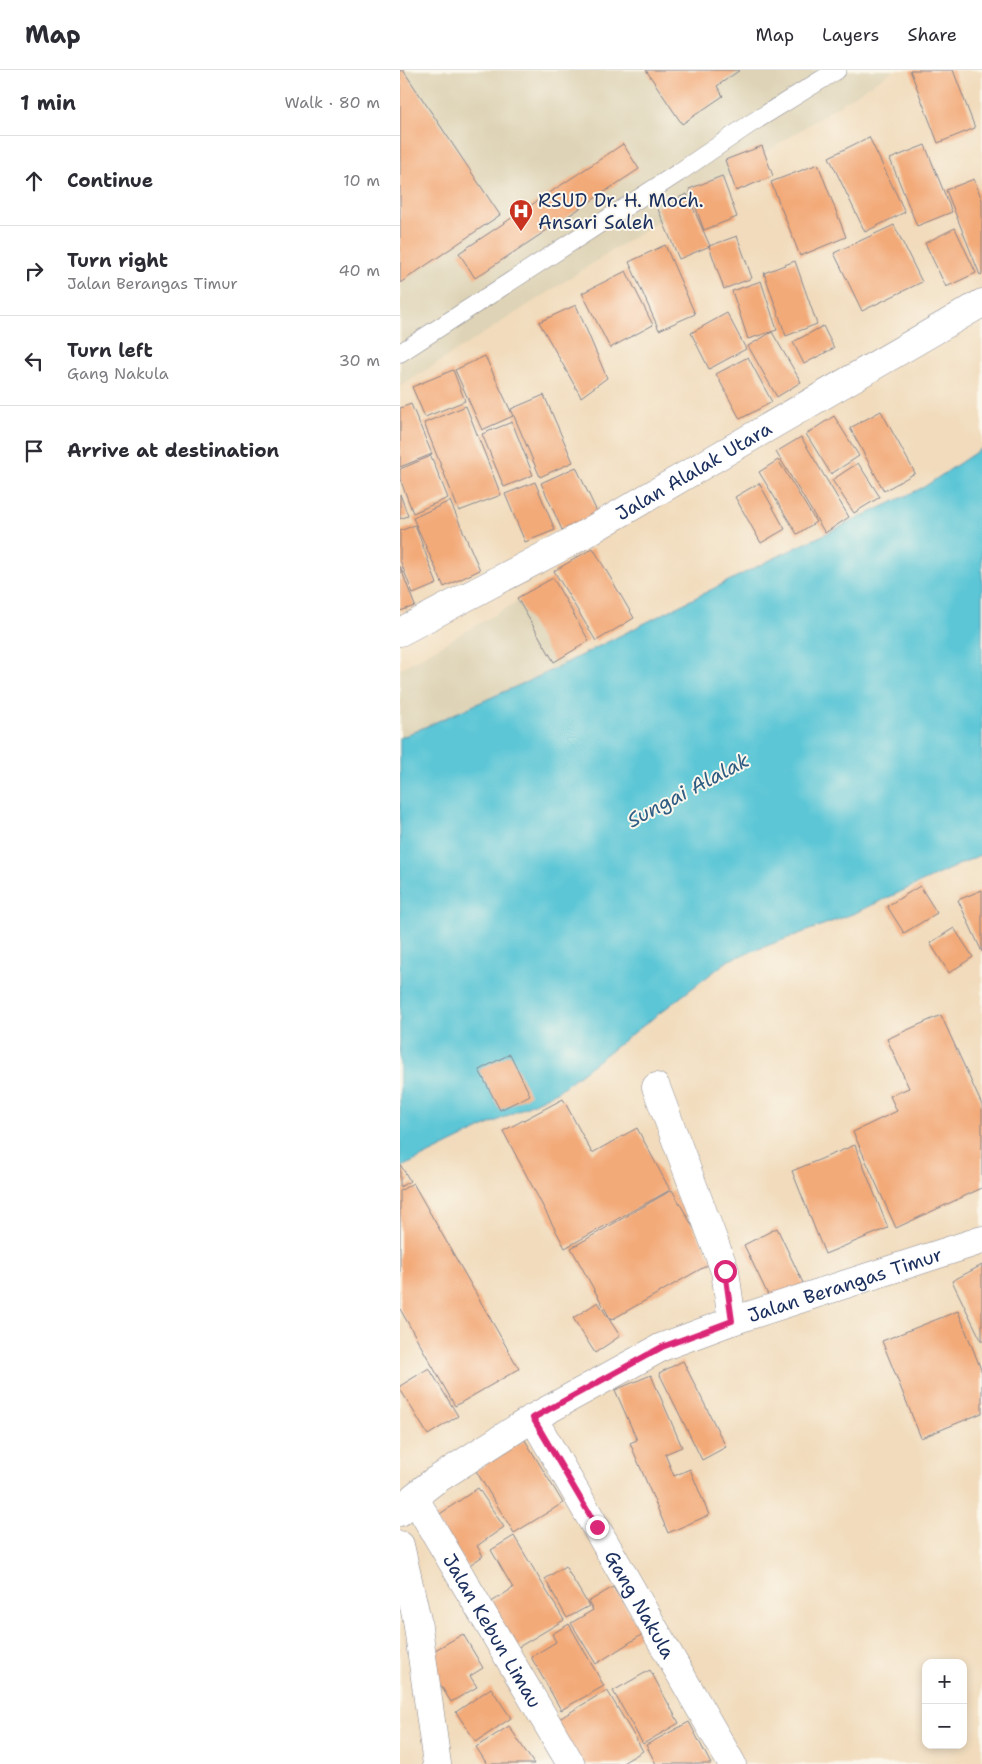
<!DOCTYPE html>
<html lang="en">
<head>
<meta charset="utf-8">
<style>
  body { margin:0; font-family:"Shantell Sans",sans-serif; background:#f7f7f7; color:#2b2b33 }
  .controls { position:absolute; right:15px; bottom:15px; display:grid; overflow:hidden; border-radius:10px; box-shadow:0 2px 8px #0003 }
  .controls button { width:45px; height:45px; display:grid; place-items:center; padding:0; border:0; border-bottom:1px solid #e1e1e2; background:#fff; color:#2b2b33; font:25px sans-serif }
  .stop { position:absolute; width:15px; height:15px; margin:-11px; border:4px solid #db2777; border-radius:50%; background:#fff }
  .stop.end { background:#db2777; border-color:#fff; box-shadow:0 1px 5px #0008 }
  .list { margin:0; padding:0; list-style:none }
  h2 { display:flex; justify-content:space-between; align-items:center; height:65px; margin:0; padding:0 20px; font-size:21px }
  h2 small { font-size:16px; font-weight:400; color:#7c7c81 }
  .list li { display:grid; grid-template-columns:32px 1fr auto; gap:15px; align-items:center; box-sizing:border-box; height:90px; padding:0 20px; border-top:1px solid #e1e1e2 }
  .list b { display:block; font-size:19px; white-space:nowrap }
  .list p { margin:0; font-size:16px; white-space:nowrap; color:#7c7c81 }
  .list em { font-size:16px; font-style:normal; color:#7c7c81 }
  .icon { flex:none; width:28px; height:28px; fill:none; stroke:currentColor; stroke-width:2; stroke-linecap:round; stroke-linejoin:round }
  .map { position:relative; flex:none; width:582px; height:1694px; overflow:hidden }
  header { display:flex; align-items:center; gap:30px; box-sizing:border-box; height:70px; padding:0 25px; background:#fff; border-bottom:1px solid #e1e1e2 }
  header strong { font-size:24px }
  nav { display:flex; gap:28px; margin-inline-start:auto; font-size:18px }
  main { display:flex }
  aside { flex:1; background:#fff }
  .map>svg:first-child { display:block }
</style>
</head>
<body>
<header>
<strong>Map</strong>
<nav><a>Map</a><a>Layers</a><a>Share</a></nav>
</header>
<main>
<aside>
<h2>1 min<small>Walk · 80 m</small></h2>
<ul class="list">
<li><svg class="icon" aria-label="ahead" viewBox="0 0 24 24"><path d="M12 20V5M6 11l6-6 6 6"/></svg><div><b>Continue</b></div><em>10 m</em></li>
<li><svg class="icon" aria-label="right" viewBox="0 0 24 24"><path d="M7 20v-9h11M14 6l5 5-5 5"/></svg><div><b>Turn right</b><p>Jalan Berangas Timur</p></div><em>40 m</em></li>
<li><svg class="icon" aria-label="left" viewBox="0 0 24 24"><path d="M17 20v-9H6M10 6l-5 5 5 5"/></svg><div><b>Turn left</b><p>Gang Nakula</p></div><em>30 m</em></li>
<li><svg class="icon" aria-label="arrive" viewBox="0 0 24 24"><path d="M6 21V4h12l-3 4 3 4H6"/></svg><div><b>Arrive at destination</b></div></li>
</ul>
</aside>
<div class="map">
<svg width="582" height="1694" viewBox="0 0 582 1694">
  <rect width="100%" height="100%" fill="#fbf7ec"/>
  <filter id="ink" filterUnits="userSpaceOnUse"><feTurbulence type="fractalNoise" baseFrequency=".02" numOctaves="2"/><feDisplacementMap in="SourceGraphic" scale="10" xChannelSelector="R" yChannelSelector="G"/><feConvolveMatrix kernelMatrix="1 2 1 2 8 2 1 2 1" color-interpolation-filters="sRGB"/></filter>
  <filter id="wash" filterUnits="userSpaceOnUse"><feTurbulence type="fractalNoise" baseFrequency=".0096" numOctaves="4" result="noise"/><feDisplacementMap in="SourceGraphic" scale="20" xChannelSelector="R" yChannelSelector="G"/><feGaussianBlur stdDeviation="1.12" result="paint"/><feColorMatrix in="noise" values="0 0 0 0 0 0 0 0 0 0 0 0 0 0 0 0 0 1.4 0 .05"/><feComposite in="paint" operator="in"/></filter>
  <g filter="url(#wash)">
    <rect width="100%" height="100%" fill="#f1dbbc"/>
    <g fill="#ded3b6">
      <path d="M0 0H494L0 317Z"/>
      <path d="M127 526 185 626 0 744V599Z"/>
    </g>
    <path fill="#5bc6d6" stroke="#3b7a9a" d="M582 378V784L455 843 329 890 158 1021 0 1098V668L142 605 368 491 524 417Z"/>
    <g id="blocks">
      <g fill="#f3aa79">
        <path d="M0 0H3L100 145 0 213Z"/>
        <path d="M246 0H340L317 16 323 26 282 54Z"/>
        <path d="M510 0H553L575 58 538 73Z"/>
        <path d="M469 67 505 142 465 162 429 87Z"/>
        <path d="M223 74 239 99 75 208 59 183Z"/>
        <path d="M525 75 552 142 517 156 490 89Z"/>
        <path d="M362 76 373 106 336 121 325 90Z"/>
        <path d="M418 94 446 167 400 186 371 112Z"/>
        <path d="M322 106 337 147 304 160 289 119Z"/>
        <path d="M574 109 582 130V204L580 205 546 120Z"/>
        <path d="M287 124 310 176 279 189 257 137Z"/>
        <path d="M494 155 522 212 462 241 434 183Z"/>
        <path d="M555 158 576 203 546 217 525 173Z"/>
        <path d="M337 166 352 208 324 219 309 176Z"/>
        <path d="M265 175 295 244 259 260 229 192Z"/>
        <path d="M395 191 417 254 386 266 364 203Z"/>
        <path d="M226 201 253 255 210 278 182 223Z"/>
        <path d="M361 211 377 260 348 269 332 221Z"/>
        <path d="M176 235 207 308 181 327 139 252Z"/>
        <path d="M327 243 346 279 309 299 291 263Z"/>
        <path d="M423 256 434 278 404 294 393 272Z"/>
        <path d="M372 262 401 312 377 327 348 276Z"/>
        <path d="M85 286 113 346 82 360 55 300Z"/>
        <path d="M348 287 372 332 340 349 316 304Z"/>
        <path d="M53 300 65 331 25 347 12 317Z"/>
        <path d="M144 325 173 392 140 407 111 339Z"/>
        <path d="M11 334 32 384 0 397V338Z"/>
        <path d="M66 336 101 425 59 441 24 353Z"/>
        <path d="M481 341 515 403 484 421 450 358Z"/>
        <path d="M434 346 459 386 431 404 406 364Z"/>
        <path d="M112 352 133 405 104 417 82 364Z"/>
        <path d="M401 367 449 447 425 463 376 382Z"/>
        <path d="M31 386 48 428 13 443 0 409V399Z"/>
        <path d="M378 390 416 452 397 464 359 402Z"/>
        <path d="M458 393 480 427 454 443 432 410Z"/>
        <path d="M176 397 198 444 162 460 141 413Z"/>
        <path d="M135 412 155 460 125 472 105 424Z"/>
        <path d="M359 413 385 459 361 473 335 427Z"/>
        <path d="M0 424 8 446 0 449Z"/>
        <path d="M50 431 80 500 44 517 13 448Z"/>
        <path d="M15 455 37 514 13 524 0 490V461Z"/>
        <path d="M193 478 234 548 196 571 154 501Z"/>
        <path d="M0 496 15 536 0 541Z"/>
        <path d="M153 508 189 571 154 592 117 528Z"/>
        <path d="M520 816 537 843 504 863 487 836Z"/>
        <path d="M582 820V882L558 830Z"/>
        <path d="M554 858 573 887 549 903 530 873Z"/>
        <path d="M541 945 582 1035V1118L496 1158 453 1062 497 1041 490 1026 509 1018 487 969Z"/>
        <path d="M110 984 130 1025 100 1040 79 1000Z"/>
        <path d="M163 1029 192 1083 237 1058 270 1120 165 1178 103 1061Z"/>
        <path d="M455 1075 488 1158 425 1184 392 1101Z"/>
        <path d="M0 1094 10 1111 0 1117Z"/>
        <path d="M13 1113 119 1299 55 1336 0 1239V1121Z"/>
        <path d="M272 1120 313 1192 211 1250 171 1178Z"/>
        <path d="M377 1158 404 1215 371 1231 344 1175Z"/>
        <path d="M582 1195V1272L552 1211Z"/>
        <path d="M198 1232 220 1266 195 1283 173 1248Z"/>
        <path d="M558 1241 582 1302V1343L521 1368 482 1271Z"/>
        <path d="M283 1291 326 1377 302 1390 259 1303Z"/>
        <path d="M29 1298 58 1346 28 1365 0 1319V1316Z"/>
        <path d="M251 1305 282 1377 265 1384 274 1406 290 1399 309 1445 268 1463 230 1373 237 1370 215 1320Z"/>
        <path d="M125 1370 163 1433 114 1463 76 1401Z"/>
        <path d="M78 1418 104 1457 77 1476 83 1486 68 1496 34 1448Z"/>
        <path d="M114 1466 164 1550 117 1578 90 1533 113 1518 91 1480Z"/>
        <path d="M165 1496 189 1536 167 1548 145 1509Z"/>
        <path d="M213 1517 243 1564 196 1594 171 1553 193 1540 188 1532Z"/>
        <path d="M169 1554 204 1616 161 1640 131 1587 156 1572 152 1564Z"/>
        <path d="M63 1564 83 1598 70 1606 77 1617 51 1632 23 1587Z"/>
        <path d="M250 1600 279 1653 243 1674 213 1621Z"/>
        <path d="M91 1618 111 1648 76 1672 56 1642Z"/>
        <path d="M207 1620 243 1681 221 1694H178L154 1652Z"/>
        <path d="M289 1652 311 1694H256L246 1675Z"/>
        <path d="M109 1656 134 1694H87L76 1677Z"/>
      </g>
    </g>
  </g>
  <g filter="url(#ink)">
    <use href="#blocks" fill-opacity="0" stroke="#86858d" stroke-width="1"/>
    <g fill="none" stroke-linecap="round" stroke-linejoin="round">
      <g stroke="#86858d" stroke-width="19">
        <path id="lane" d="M0 283 278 103 350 54 437 0"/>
      </g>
      <g stroke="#86858d" stroke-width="29">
        <g id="street">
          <path d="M256 1017 325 1201 332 1251"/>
          <path id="s1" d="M133 1348 332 1694"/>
          <path id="s2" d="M14 1427 171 1694"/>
        </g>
      </g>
      <g stroke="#86858d" stroke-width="29">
        <g id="primary">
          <path id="s3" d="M0 562 169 473 582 233"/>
          <path id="s4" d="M0 1442 14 1427 33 1412 133 1348 262 1277 332 1251 582 1170"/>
          <path d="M0 1475 17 1550 37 1694"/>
        </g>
      </g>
      <use href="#lane" stroke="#fff" stroke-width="18"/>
      <use href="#street" stroke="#fff" stroke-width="28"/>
      <use href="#primary" stroke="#fff" stroke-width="28"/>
    </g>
  </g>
  <g fill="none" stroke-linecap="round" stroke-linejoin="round" filter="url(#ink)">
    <path stroke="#db2777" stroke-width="6" d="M197 1457 133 1348 262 1277 332 1251 325 1201"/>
  </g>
  <defs>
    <g id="hospital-pin" transform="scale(1.25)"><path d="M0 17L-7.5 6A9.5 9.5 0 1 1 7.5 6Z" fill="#c8321e" stroke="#fbf7ec"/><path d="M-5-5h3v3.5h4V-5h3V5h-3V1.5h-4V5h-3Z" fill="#fff"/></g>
  </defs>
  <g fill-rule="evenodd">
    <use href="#hospital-pin" x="121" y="141"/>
  </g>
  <g text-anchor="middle" stroke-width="4" stroke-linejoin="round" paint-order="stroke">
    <g font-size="19" fill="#1b2f5e" stroke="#fbf7ec" text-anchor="start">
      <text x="138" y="137">RSUD Dr. H. Moch.<tspan x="138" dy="22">Ansari Saleh</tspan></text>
    </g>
    <g font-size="19" fill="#1b2f5e" stroke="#fbf7ec">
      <text dy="7" stroke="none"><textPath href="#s3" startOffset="335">Jalan Alalak Utara</textPath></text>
      <text dy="7" stroke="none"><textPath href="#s4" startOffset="504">Jalan Berangas Timur</textPath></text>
      <text dy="7" stroke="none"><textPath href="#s1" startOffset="215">Gang Nakula</textPath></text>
      <text dy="7" stroke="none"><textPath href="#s2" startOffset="155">Jalan Kebun Limau</textPath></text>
    </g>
    <g font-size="20" font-style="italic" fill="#2e5c82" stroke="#fbf7ec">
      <text transform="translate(288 720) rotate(-28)" y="7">Sungai Alalak</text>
    </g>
  </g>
</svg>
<div class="controls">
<button>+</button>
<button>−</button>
</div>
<div class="stop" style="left:325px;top:1201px"></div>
<div class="stop end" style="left:197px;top:1457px"></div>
</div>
</main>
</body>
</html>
